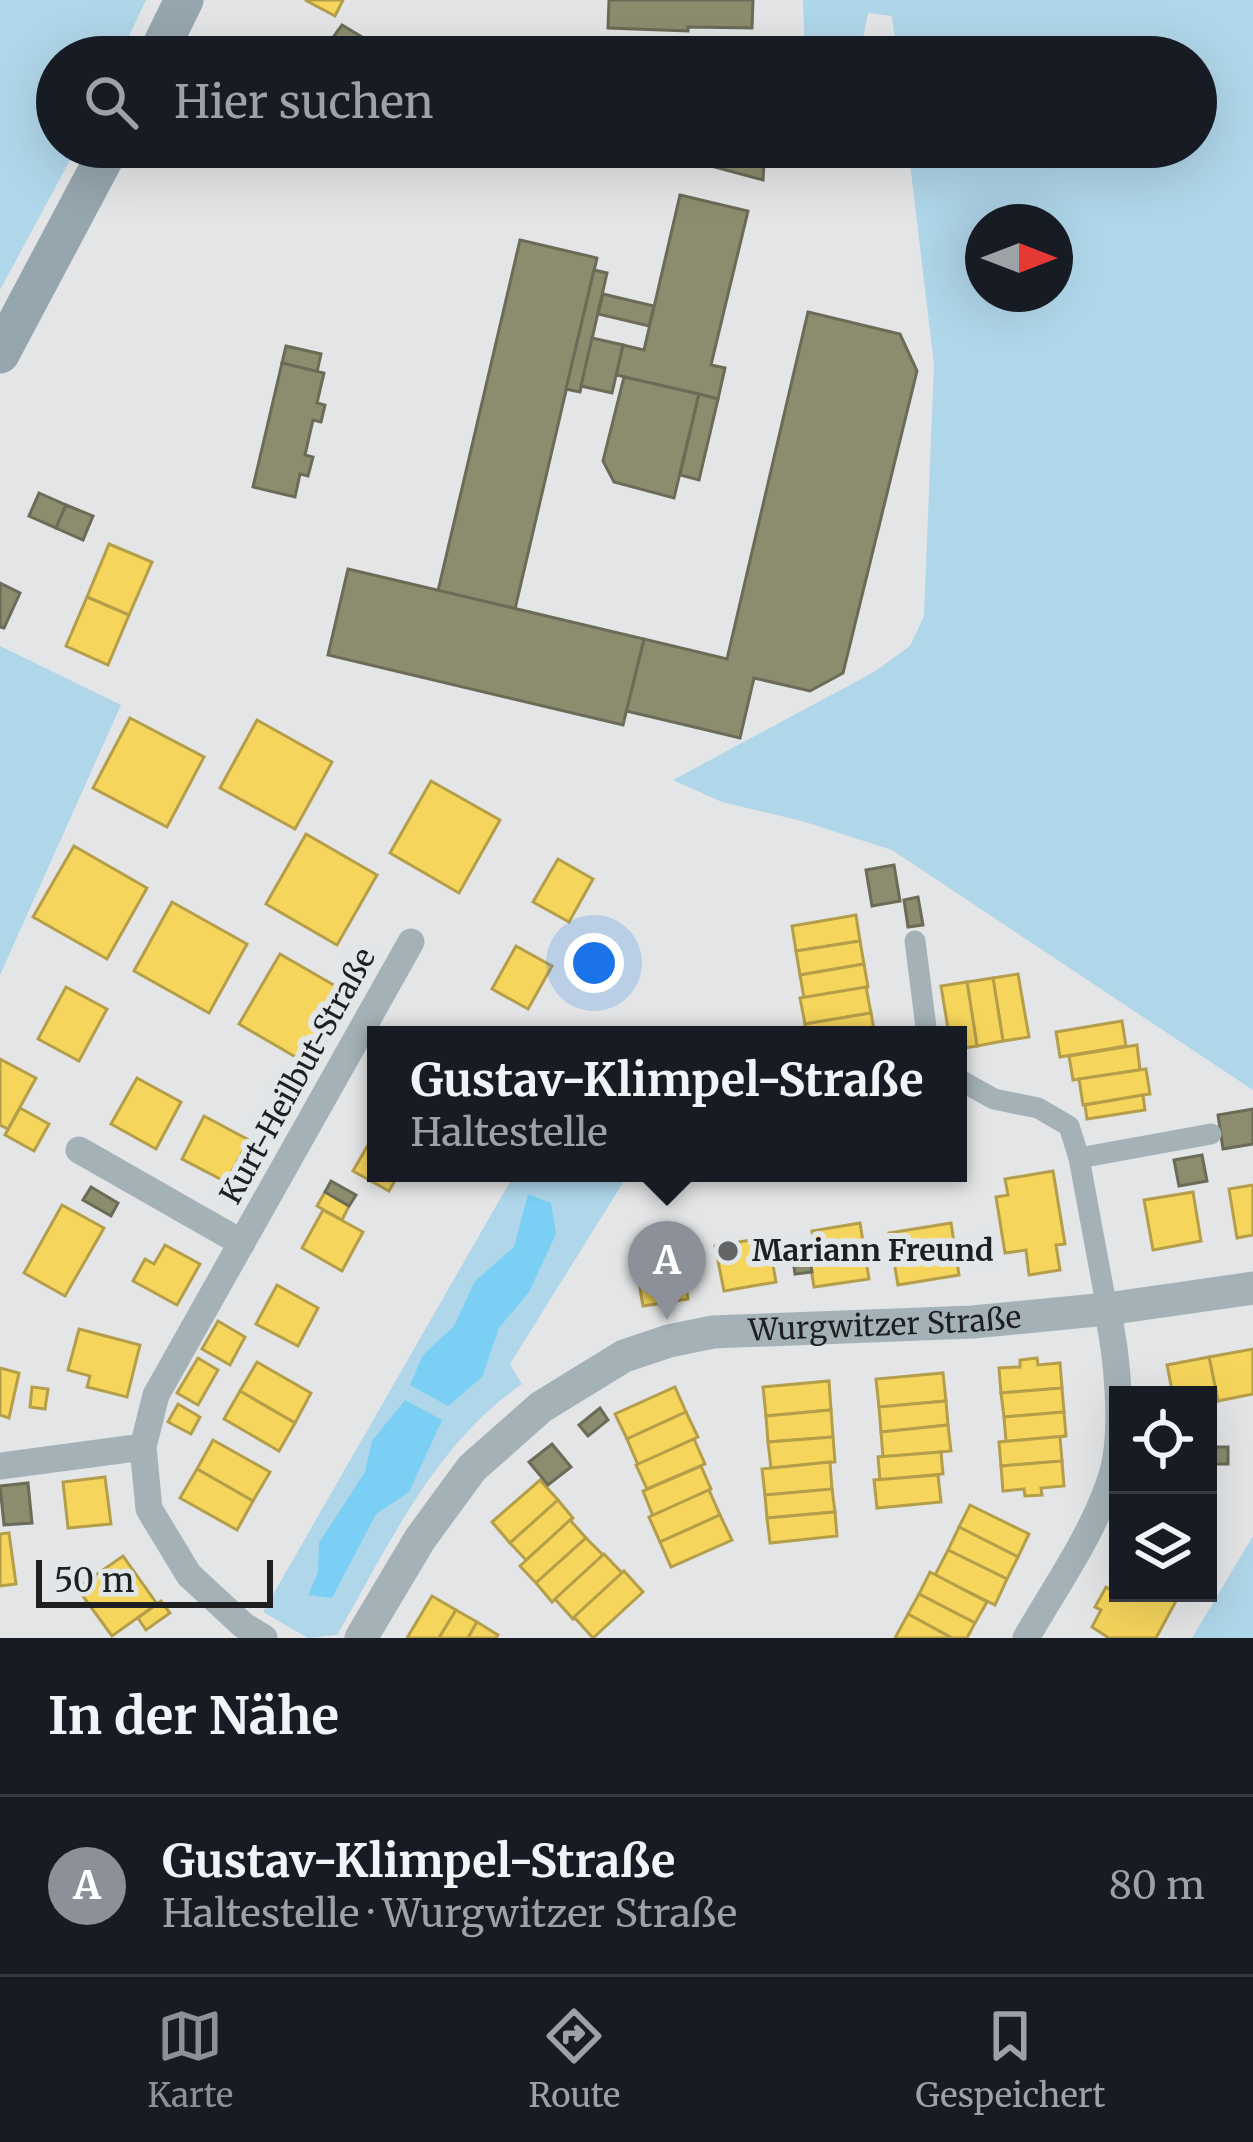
<!DOCTYPE html>
<html lang="de">
<head>
<meta charset="utf-8">
<style>
  body { margin:0; font-family:Merriweather,serif; background:#242831; color:#f1f3f6 }
  .controls { position:absolute; right:36px; bottom:36px; display:grid; overflow:hidden; border-radius:0px; box-shadow:0 12px 48px #0002 }
  .controls button { width:108px; height:108px; display:grid; place-items:center; padding:0; border:0; border-bottom:3px solid #363941; background:#171b24; color:#f1f3f6; font:60px sans-serif }
  .compass { position:absolute; left:965px; top:204px; width:108px; height:108px; border-radius:50%; background:#171b24; box-shadow:0 12px 48px #0002; rotate:90deg }
  .scale { position:absolute; left:36px; bottom:30px; width:237px; box-sizing:border-box; padding-left:12px; border:6px solid #1d1f20; border-top:0; font-size:33px; line-height:42px; white-space:nowrap; color:#1d1f20; -webkit-text-stroke:9px #e1e6e9; paint-order:stroke }
  .you { position:absolute; left:594px; top:963px; width:42px; height:42px; margin:-30px; border:9px solid #fff; border-radius:50%; background:#1a73e8; box-shadow:0 0 0 18px #1a73e833 }
  .badge { display:grid; place-items:center; width:78px; height:78px; border-radius:50%; background:#8c9099; color:#fff; font-size:39px; font-weight:700 }
  .pin { position:absolute; translate:-50% -99px; filter:drop-shadow(0 3px 6px #0008) }
  .pin::after { content:''; position:absolute; top:63px; width:42px; height:36px; background:inherit; clip-path:polygon(0 0,100% 0,50% 100%) }
  .popup { position:absolute; left:367px; top:1026px; width:600px; height:156px; box-sizing:border-box; display:grid; place-content:center; border-radius:0px; background:#171b24; filter:drop-shadow(0 3px 9px #0005); font-size:39px; white-space:nowrap; color:#9ea1a6 }
  .popup b { font-size:45px; color:#f1f3f6 }
  .popup::after { content:''; position:absolute; left:50%; top:100%; margin-left:-24px; border:24px solid transparent; border-top-color:#171b24 }
  .list { margin:0; padding:0; list-style:none }
  h2 { display:flex; justify-content:space-between; align-items:center; height:156px; margin:0; padding:0 48px; font-size:51px }
  h2 small { font-size:39px; font-weight:400; color:#9ea1a6 }
  .list li { display:grid; grid-template-columns:78px 1fr auto; gap:36px; align-items:center; box-sizing:border-box; height:180px; padding:0 48px; border-top:3px solid #363941 }
  .list b { display:block; font-size:45px; white-space:nowrap }
  .list p { margin:0; font-size:39px; white-space:nowrap; color:#9ea1a6 }
  .list em { font-size:39px; font-style:normal; color:#9ea1a6 }
  .icon { flex:none; width:66px; height:66px; fill:none; stroke:currentColor; stroke-width:2; stroke-linecap:round; stroke-linejoin:round }
  .map { position:relative; flex:none; width:1253px; height:1638px; overflow:hidden }
  .search { position:absolute; background:#171b24; box-shadow:0 12px 48px #0002; left:36px; right:36px; top:36px; height:132px; display:flex; align-items:center; gap:30px; box-sizing:border-box; padding:0 42px; border-radius:66px; color:#9ea1a6; font-size:45px }
  .sheet { height:336px; background:#171b24 }
  nav { display:flex; justify-content:space-around; align-items:center; box-sizing:border-box; height:168px; border-top:3px solid #363941; background:#171b24; font-size:33px; color:#9ea1a6 }
  nav a { display:grid; justify-items:center; gap:6px }
  nav .on { color:#8c9099 }
  .map>svg:first-child { display:block }
</style>
</head>
<body>
<div class="map">
<svg width="1253" height="1638" viewBox="0 0 1253 1638">
  <rect width="100%" height="100%" fill="#e3e5e7"/>
  <g fill="#afd6e9" fill-rule="evenodd">
    <path d="M0 0H146L119 57H57V147H77L0 290Z"/>
    <path d="M803 0H1253V1090L892 850 802 821 722 802 673 780 874 672 910 646 924 616 934 364 908 147H1196V57H897L892 16 868 13 859 57H805ZM983 222H1055V294H983Z"/>
    <path d="M0 646 121 705 0 975Z"/>
    <path d="M515 1173H629L510 1364 522 1384C434 1445 389 1545 337 1635L308 1638 263 1612Z"/>
    <path d="M1253 1536V1638H1192Z"/>
  </g>
  <g fill="#7bcff4">
    <path d="M528 1194 551 1203 556 1234 529 1292 499 1328 482 1377 448 1406 410 1385 423 1355 454 1326 475 1281 514 1247Z"/>
    <path d="M405 1400 442 1420 409 1492 376 1514 332 1598 308 1595 318 1572 319 1543 365 1472 372 1441Z"/>
  </g>
  <g fill="#f6d55c" stroke="#b59e4a" stroke-width="3">
    <path d="M305 0H343L335 16Z"/>
    <path d="M109 544 152 562 129 615 87 597Z"/>
    <path d="M87 597 129 615 108 665 66 646Z"/>
    <path d="M130 718 204 757 167 827 93 788Z"/>
    <path d="M257 720 332 762 295 829 220 788Z"/>
    <path d="M431 781 500 820 459 893 390 853Z"/>
    <path d="M306 834 377 875 337 945 266 904Z"/>
    <path d="M74 846 147 888 107 959 33 917Z"/>
    <path d="M558 859 593 879 569 922 533 902Z"/>
    <path d="M172 902 247 944 209 1013 134 971Z"/>
    <path d="M856 915 860 941 796 951 792 926Z"/>
    <path d="M860 941 864 964 800 975 796 951Z"/>
    <path d="M516 946 552 966 528 1009 492 989Z"/>
    <path d="M280 954 351 995 311 1066 239 1024Z"/>
    <path d="M864 964 868 987 804 998 800 975Z"/>
    <path d="M1018 974 1029 1037 1003 1041 993 978Z"/>
    <path d="M993 978 1003 1041 977 1046 967 982Z"/>
    <path d="M967 982 977 1046 958 1049V1035H949L941 986Z"/>
    <path d="M66 987 107 1009 79 1061 38 1039Z"/>
    <path d="M866 987 871 1013 805 1024 800 998Z"/>
    <path d="M871 1013 875 1035H807L805 1024Z"/>
    <path d="M1122 1021 1126 1046 1060 1057 1056 1032Z"/>
    <path d="M1137 1045 1140 1070 1073 1080 1069 1056Z"/>
    <path d="M0 1059 36 1078 8 1129 0 1125Z"/>
    <path d="M1146 1069 1150 1094 1083 1105 1079 1079Z"/>
    <path d="M137 1078 181 1102 156 1149 111 1124Z"/>
    <path d="M1143 1095 1145 1110 1087 1119 1085 1105Z"/>
    <path d="M20 1108 49 1124 34 1151 5 1135Z"/>
    <path d="M204 1116 249 1140 226 1182 182 1159Z"/>
    <path d="M376 1131V1173H399L389 1191 353 1171Z"/>
    <path d="M1053 1171 1065 1244 1056 1245 1060 1270 1029 1275 1026 1250 1005 1253 996 1197 1008 1195 1005 1179Z"/>
    <path d="M1253 1185V1235L1237 1238 1229 1189Z"/>
    <path d="M325 1192 349 1206 342 1220 317 1206Z"/>
    <path d="M1193 1192 1201 1241 1153 1250 1144 1200Z"/>
    <path d="M62 1205 104 1228 65 1296 24 1273Z"/>
    <path d="M323 1210 363 1232 342 1271 302 1248Z"/>
    <path d="M860 1223 869 1279 814 1287 807 1243 814 1242 812 1231Z"/>
    <path d="M951 1223 959 1275 898 1285 889 1233Z"/>
    <path d="M768 1237 776 1282 724 1291 715 1246Z"/>
    <path d="M165 1245 200 1264 177 1305 133 1281 145 1259 154 1264Z"/>
    <path d="M680 1251 688 1299 643 1306 635 1259Z"/>
    <path d="M277 1285 318 1308 298 1346 256 1324Z"/>
    <path d="M218 1321 245 1337 230 1365 202 1349Z"/>
    <path d="M79 1329 140 1345 127 1397 87 1387 90 1376 68 1370Z"/>
    <path d="M1253 1349V1394L1218 1401 1209 1357Z"/>
    <path d="M1209 1357 1218 1401 1208 1403V1395H1173L1167 1365Z"/>
    <path d="M198 1358 218 1370 198 1405 177 1393Z"/>
    <path d="M1037 1358 1038 1365 1060 1363 1062 1388 1001 1393 999 1368 1020 1367V1360Z"/>
    <path d="M257 1362 311 1393 295 1423 240 1391Z"/>
    <path d="M0 1368 19 1373 9 1418 0 1415Z"/>
    <path d="M943 1373 946 1401 879 1407 876 1379Z"/>
    <path d="M829 1381 831 1410 766 1416 763 1387Z"/>
    <path d="M32 1387 48 1389 45 1409 30 1407Z"/>
    <path d="M675 1387 686 1412 627 1439 615 1414Z"/>
    <path d="M1062 1388 1064 1412 1004 1417 1001 1393Z"/>
    <path d="M240 1391 295 1423 279 1451 224 1419Z"/>
    <path d="M946 1401 948 1425 881 1432 879 1407Z"/>
    <path d="M178 1404 200 1417 191 1434 168 1422Z"/>
    <path d="M831 1410 833 1437 768 1442 766 1416Z"/>
    <path d="M686 1412 698 1437 638 1465 627 1439Z"/>
    <path d="M1064 1412 1066 1436 999 1442 1006 1441 1004 1417Z"/>
    <path d="M948 1425 951 1451 883 1457 881 1432Z"/>
    <path d="M1066 1436 1060 1437 1062 1461 1001 1466 999 1442Z"/>
    <path d="M833 1437 835 1462 771 1468 768 1442Z"/>
    <path d="M694 1439 705 1464 647 1489 636 1465Z"/>
    <path d="M213 1440 270 1472 253 1501 197 1469Z"/>
    <path d="M941 1452 943 1474 880 1480 878 1457Z"/>
    <path d="M1062 1461 1064 1486 1041 1488 1042 1495 1025 1496 1024 1489 1003 1491 1001 1466Z"/>
    <path d="M830 1462 832 1489 765 1495 762 1469Z"/>
    <path d="M701 1466 711 1489 653 1516 643 1491Z"/>
    <path d="M197 1469 253 1501 237 1530 180 1498Z"/>
    <path d="M938 1475 941 1502 877 1508 874 1480Z"/>
    <path d="M105 1477 111 1524 68 1528 63 1482Z"/>
    <path d="M540 1480 558 1500 510 1543 492 1522Z"/>
    <path d="M832 1489 835 1512 767 1518 765 1495Z"/>
    <path d="M709 1490 720 1515 660 1542 649 1517Z"/>
    <path d="M558 1500 573 1518 526 1560 510 1543Z"/>
    <path d="M970 1505 1029 1534 1018 1557 959 1527Z"/>
    <path d="M835 1512 837 1536 770 1543 767 1518Z"/>
    <path d="M720 1515 732 1540 671 1567 660 1542Z"/>
    <path d="M570 1520 586 1538 536 1583 520 1566Z"/>
    <path d="M959 1527 1018 1557 1007 1579 948 1550Z"/>
    <path d="M9 1533 16 1584 0 1586V1534Z"/>
    <path d="M586 1538 603 1555 552 1602 536 1583Z"/>
    <path d="M948 1550 1007 1579 995 1605 935 1575Z"/>
    <path d="M604 1554 622 1573 573 1619 555 1599Z"/>
    <path d="M123 1556 157 1604 112 1636 77 1588Z"/>
    <path d="M624 1571 643 1592 593 1638 574 1617Z"/>
    <path d="M930 1572 987 1602 975 1623 919 1594Z"/>
    <path d="M1118 1577V1593H1160L1176 1601 1156 1638H1109L1092 1627 1101 1610 1095 1607 1106 1587 1111 1590Z"/>
    <path d="M919 1594 975 1623 967 1638H952L908 1614Z"/>
    <path d="M432 1596 456 1610 439 1638H407Z"/>
    <path d="M161 1601 170 1613 146 1630 138 1618Z"/>
    <path d="M456 1610 477 1622 468 1638H439Z"/>
    <path d="M908 1614 952 1638H895Z"/>
    <path d="M477 1622 498 1635 496 1638H468Z"/>
  </g>
  <g fill="#8c8c6e" stroke="#6b6b57" stroke-width="3">
    <path d="M609 0H753L752 28 688 27V31L608 28Z"/>
    <path d="M342 25 367 40 357 56 331 40Z"/>
    <path d="M696 147H765L763 180 692 161Z"/>
    <path d="M680 195 748 211 711 365 725 368 718 399 616 375 623 345 644 350Z"/>
    <path d="M520 240 597 258 515 609 438 591Z"/>
    <path d="M594 270 607 273 580 392 566 389Z"/>
    <path d="M603 294 654 306 649 326 598 314Z"/>
    <path d="M808 312 900 334 917 371 843 673 810 691 754 678 740 738 626 711 644 639 727 659Z"/>
    <path d="M592 338 623 345 612 393 581 386Z"/>
    <path d="M286 346 321 354 317 372 282 363Z"/>
    <path d="M282 363 324 373 317 403 325 405 321 422 313 420 305 455 313 457 308 476 300 474 295 497 253 487Z"/>
    <path d="M624 377 699 394 674 498 614 482 603 461Z"/>
    <path d="M699 394 718 399 699 480 680 475Z"/>
    <path d="M39 493 66 505 56 528 29 516Z"/>
    <path d="M66 505 93 516 83 540 56 528Z"/>
    <path d="M348 569 644 639 623 725 328 655Z"/>
    <path d="M0 583 20 593 4 628 0 627Z"/>
    <path d="M894 865 900 901 872 906 866 870Z"/>
    <path d="M918 897 923 925 908 927 904 900Z"/>
    <path d="M1253 1109V1144L1223 1149 1218 1115Z"/>
    <path d="M1202 1155 1207 1181 1179 1186 1174 1160Z"/>
    <path d="M331 1181 356 1195 349 1206 325 1192Z"/>
    <path d="M91 1187 118 1203 111 1216 83 1200Z"/>
    <path d="M807 1243 812 1272 795 1274 791 1245Z"/>
    <path d="M600 1408 608 1420 588 1436 579 1425Z"/>
    <path d="M552 1444 571 1467 548 1485 529 1462Z"/>
    <rect x="1208" y="1447" width="20" height="17"/>
    <path d="M28 1483 32 1523 4 1525 0 1486Z"/>
  </g>
  <g fill="none" stroke-linecap="round" stroke-linejoin="round">
    <g stroke="#a4b2b8" stroke-width="21">
      <path d="M915 941 927 1035"/>
      <path d="M958 1079 994 1099 1038 1108 1069 1126 1079 1158 1107 1309"/>
      <path d="M1079 1158 1211 1134"/>
    </g>
    <g stroke="#a4b2b8" stroke-width="27">
      <path d="M79 1150 242 1243"/>
      <path d="M0 1466 143 1447"/>
      <path d="M264 1638 243 1625 189 1575 149 1509 143 1447 156 1395 411 942"/>
      <path d="M1026 1638C1056 1586 1094 1533 1112 1475 1125 1432 1117 1353 1107 1309"/>
    </g>
    <path stroke="#a4b2b8" stroke-width="33" id="s1" d="M361 1638 420 1539 472 1468 541 1407 624 1356 669 1341 713 1332 973 1322 1107 1309 1253 1288"/>
    <g stroke="#96a6ae" stroke-width="39">
      <path d="M156 57 184 0"/>
      <path d="M0 354 110 147"/>
    </g>
  </g>
  <circle fill="#626466" stroke="#e1e6e9" stroke-width="4.5" cx="728" cy="1251" r="12"/>
  <g text-anchor="middle" stroke-width="12" stroke-linejoin="round" paint-order="stroke">
    <g font-size="30" fill="#1d1f20" stroke="#e1e6e9">
      <text transform="translate(298 1076) rotate(-61)" y="10">Kurt-Heilbut-Straße</text>
      <text dy="10" stroke="none"><textPath href="#s1" startOffset="657">Wurgwitzer Straße</textPath></text>
    </g>
    <g font-size="30" font-weight="bold" fill="#1d1f20" stroke="#e1e6e9" text-anchor="start">
      <text x="752" y="1261">Mariann Freund</text>
    </g>
  </g>
</svg>
<div class="controls">
<button><svg class="icon" aria-label="locate" viewBox="0 0 24 24"><circle cx="12" cy="12" r="6"/><path d="M12 2v4M12 18v4M2 12h4M18 12h4"/></svg></button>
<button><svg class="icon" aria-label="layers" viewBox="0 0 24 24"><path d="M12 4l9 5-9 5-9-5zM3 14l9 5 9-5"/></svg></button>
</div>
<svg class="compass" viewBox="-18 -18 36 36"><path d="M0-13l5 13h-10z" fill="#e53935"/><path d="M0 13l5-13h-10z" fill="#9ea1a6"/></svg>
<div class="scale">50 m</div>
<div class="you"></div>
<div class="pin badge" style="left:667px;top:1320px">A</div>
<div class="popup"><b>Gustav-Klimpel-Straße</b>Haltestelle</div>
<div class="search"><svg class="icon" aria-label="search" viewBox="0 0 24 24"><circle cx="10" cy="10" r="6"/><path d="M15 15l6 6"/></svg>Hier suchen</div>
</div>
<section class="sheet">
<h2>In der Nähe<small></small></h2>
<ul class="list">
<li><span class="badge">A</span><div><b>Gustav-Klimpel-Straße</b><p>Haltestelle · Wurgwitzer Straße</p></div><em>80 m</em></li>
</ul>
</section>
<nav>
<a class="on"><svg class="icon" aria-label="map" viewBox="0 0 24 24"><path d="M3 6l6-2 6 2 6-2v14l-6 2-6-2-6 2zM9 4v14M15 6v14"/></svg>Karte</a>
<a><svg class="icon" aria-label="directions" viewBox="0 0 24 24"><path d="M12 3l9 9-9 9-9-9zM9 14v-3h6M13 9l2 2-2 2"/></svg>Route</a>
<a><svg class="icon" aria-label="saved" viewBox="0 0 24 24"><path d="M7 4h10v16l-5-4-5 4z"/></svg>Gespeichert</a>
</nav>
</body>
</html>
